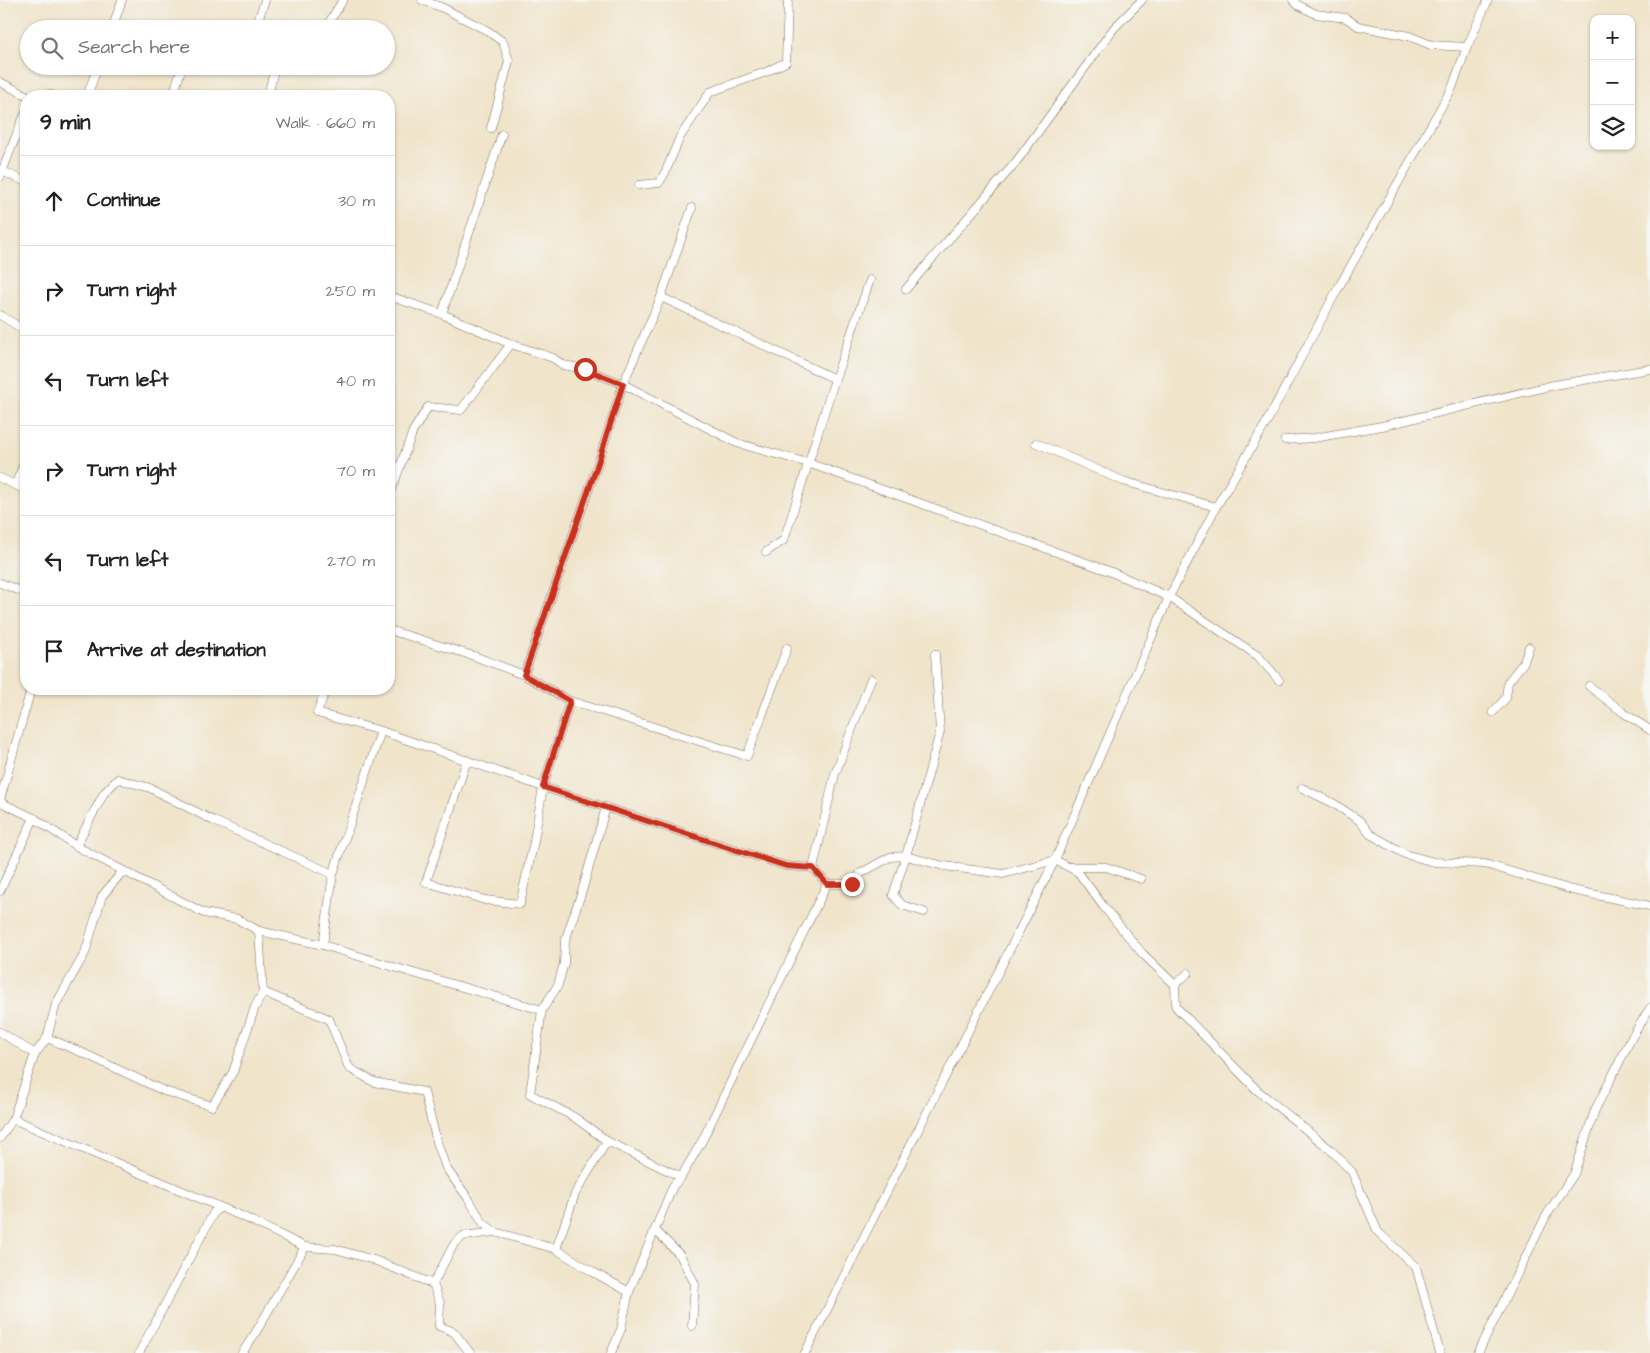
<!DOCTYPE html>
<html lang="en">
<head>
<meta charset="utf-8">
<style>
  body { margin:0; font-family:"Architects Daughter",sans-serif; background:#f2f2f2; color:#222 }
  .controls { position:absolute; right:15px; top:15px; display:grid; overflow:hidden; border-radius:10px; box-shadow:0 1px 4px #0004 }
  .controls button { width:45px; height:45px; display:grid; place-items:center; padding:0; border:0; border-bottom:1px solid #e0e0e0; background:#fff; color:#222; font:25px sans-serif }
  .stop { position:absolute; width:15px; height:15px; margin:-11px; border:4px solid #c8321e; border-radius:50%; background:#fff }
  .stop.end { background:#c8321e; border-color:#fff; box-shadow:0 1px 5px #0008 }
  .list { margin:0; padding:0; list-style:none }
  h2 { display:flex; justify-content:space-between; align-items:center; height:65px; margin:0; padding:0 20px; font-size:21px }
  h2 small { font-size:16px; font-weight:400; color:#767676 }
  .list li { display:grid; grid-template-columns:32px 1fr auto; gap:15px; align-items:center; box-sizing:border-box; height:90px; padding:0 20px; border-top:1px solid #e0e0e0 }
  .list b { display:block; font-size:19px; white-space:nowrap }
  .list em { font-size:16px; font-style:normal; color:#767676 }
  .icon { flex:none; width:28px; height:28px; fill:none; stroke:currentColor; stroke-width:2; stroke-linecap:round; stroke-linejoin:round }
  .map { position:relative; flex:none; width:1650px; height:1353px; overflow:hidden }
  .search { position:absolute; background:#fff; box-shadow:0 1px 4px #0004; left:20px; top:20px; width:375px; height:55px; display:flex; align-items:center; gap:12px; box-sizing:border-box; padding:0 18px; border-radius:28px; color:#767676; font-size:19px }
  .panel { position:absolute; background:#fff; box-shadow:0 1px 4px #0004; left:20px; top:90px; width:375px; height:605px; border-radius:20px }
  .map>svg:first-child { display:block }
</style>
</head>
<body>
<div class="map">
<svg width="1650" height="1353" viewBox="0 0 1650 1353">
  <rect width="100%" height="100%" fill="#f6f6f2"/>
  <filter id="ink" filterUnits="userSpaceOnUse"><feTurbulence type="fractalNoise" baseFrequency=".02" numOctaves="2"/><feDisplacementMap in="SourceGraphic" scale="10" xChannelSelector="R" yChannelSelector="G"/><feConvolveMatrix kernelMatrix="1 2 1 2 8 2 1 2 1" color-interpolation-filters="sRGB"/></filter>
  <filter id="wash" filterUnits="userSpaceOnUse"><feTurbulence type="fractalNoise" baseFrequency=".0096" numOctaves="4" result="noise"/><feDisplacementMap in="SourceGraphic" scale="20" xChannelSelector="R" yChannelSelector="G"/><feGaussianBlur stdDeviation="1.12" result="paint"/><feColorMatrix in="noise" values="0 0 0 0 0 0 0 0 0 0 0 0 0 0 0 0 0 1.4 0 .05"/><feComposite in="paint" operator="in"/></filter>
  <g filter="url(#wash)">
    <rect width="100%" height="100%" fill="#f0e4cb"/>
  </g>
  <g filter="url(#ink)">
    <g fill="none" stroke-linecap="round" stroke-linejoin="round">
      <g stroke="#7a6b5b" stroke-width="9">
        <g id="minor">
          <path d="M422 0 443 8 488 31 503 42 509 61 491 128"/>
          <path d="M1293 0 1298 5 1316 14 1346 18 1358 26 1409 36 1431 45 1467 47"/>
          <path d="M112 29 122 0"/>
          <path d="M194 29 195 27"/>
          <path d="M255 29 265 0"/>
          <path d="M325 29 343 0"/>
          <path d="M0 82 28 96"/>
          <path d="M43 96 49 94 53 96"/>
          <path d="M87 96 98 66"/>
          <path d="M173 96 182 66"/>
          <path d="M268 96 275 66"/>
          <path d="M0 170 26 182"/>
          <path d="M0 177 21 123 26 113"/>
          <path d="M639 185 659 183 665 173 680 137 710 92 766 72 786 62 788 0"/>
          <path d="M906 289 1016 162 1114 28 1142 0"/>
          <path d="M389 296 442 314 511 344 553 358 563 365 585 369 623 384 737 443 808 463 1109 571 1169 597 1258 656 1279 680"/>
          <path d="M661 297 835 379"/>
          <path d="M442 314 502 134"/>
          <path d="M0 315 26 331"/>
          <path d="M1285 440 1314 438 1382 426 1554 385 1650 369"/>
          <path d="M1036 443 1123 481 1216 507"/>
          <path d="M0 478 26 490"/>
          <path d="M15 485 26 459"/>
          <path d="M389 497 413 431 428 407 461 410 511 344"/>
          <path d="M766 552 784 540 835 379 870 280"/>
          <path d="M0 583 26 593"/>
          <path d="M389 630 474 656 524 675"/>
          <path d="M1589 686 1624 713 1650 730"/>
          <path d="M326 689 317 713 381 731 543 787 786 866 813 868 827 884H852L861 873 890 857 906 856 944 866 1003 874 1055 860 1078 872 1103 906 1142 953 1175 985"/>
          <path d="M570 701 747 756 787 648"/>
          <path d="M1493 712 1506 698 1508 682 1524 662 1529 647"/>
          <path d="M467 760 426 882 485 900 520 904 534 841 543 787 570 701 524 675 596 469 623 384 661 297 692 208"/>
          <path d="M1302 788 1333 803 1360 821 1370 834 1405 854 1434 862 1485 864 1572 890 1650 906"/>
          <path d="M0 800 31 689"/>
          <path d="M0 802 34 818 76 846 204 913 237 919 259 931 323 945 410 972 542 1010"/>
          <path d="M606 807 583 888 565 941 564 963 558 985 542 1010 530 1094 574 1117 607 1141 681 1177"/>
          <path d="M76 846 104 793 118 779 150 788 214 821 333 874"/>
          <path d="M1069 867H1106L1141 879"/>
          <path d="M813 868 835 774 871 679"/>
          <path d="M0 891 34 818"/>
          <path d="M924 912 902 905 893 895 906 856 940 732 935 654"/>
          <path d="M323 945 333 874 381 731"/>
          <path d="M1188 973 1175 985 1176 1007 1257 1090 1331 1150 1352 1172 1378 1232 1416 1267 1440 1353"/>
          <path d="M263 992 329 1019 349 1068 374 1082 424 1092 437 1142 446 1168 468 1198 483 1223 495 1232"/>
          <path d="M0 1032 35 1054"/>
          <path d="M47 1038 81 1052 164 1091 212 1106 233 1072 255 1007 263 992 259 931"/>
          <path d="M13 1119 246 1218 305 1247 335 1249 374 1260 433 1284 440 1303 439 1326 454 1332 470 1353"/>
          <path d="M0 1138 13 1119 35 1054 47 1038 56 1004 85 953 102 896 123 871"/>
          <path d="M655 1230 680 1255 695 1284 692 1326"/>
          <path d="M556 1249 575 1194 607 1141"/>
          <path d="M433 1284 454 1244 463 1236 495 1232 556 1249 593 1272 629 1292"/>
          <path d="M139 1353 214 1212 220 1208"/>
          <path d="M242 1353 256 1332 305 1247"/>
          <path d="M611 1353 621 1329 629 1292 673 1186 681 1177 702 1141 827 884"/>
          <path d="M805 1353 1055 860 1169 597 1216 507 1265 425 1336 292 1452 88 1467 47 1488 0"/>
          <path d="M1478 1353 1546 1216 1574 1174 1595 1110 1632 1037 1650 1008"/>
        </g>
      </g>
      <use href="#minor" stroke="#fff" stroke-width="8"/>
    </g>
  </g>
  <g fill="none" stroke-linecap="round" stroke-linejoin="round" filter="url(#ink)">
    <path stroke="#c8321e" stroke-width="6" d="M585 369 623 384 596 469 524 675 570 701 543 787 786 866 813 868 827 884H852"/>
  </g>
</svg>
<div class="controls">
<button>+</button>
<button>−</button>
<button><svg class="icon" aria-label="layers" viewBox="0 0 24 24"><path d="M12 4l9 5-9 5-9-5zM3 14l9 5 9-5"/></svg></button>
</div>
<div class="stop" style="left:585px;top:369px"></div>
<div class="stop end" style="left:852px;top:884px"></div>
<div class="search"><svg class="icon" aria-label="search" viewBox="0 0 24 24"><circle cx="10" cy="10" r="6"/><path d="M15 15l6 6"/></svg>Search here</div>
<section class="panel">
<h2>9 min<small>Walk · 660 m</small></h2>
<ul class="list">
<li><svg class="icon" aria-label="ahead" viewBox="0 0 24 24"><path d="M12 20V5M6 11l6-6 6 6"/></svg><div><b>Continue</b></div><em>30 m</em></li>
<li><svg class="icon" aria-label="right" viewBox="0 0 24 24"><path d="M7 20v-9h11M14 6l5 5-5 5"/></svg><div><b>Turn right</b></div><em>250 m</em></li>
<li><svg class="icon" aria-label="left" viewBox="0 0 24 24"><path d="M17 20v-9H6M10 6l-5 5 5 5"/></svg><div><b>Turn left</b></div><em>40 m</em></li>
<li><svg class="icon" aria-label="right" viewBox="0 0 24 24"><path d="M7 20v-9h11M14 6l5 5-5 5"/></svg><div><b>Turn right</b></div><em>70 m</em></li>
<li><svg class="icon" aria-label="left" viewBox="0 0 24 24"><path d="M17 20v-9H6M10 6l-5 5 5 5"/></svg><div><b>Turn left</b></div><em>270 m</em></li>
<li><svg class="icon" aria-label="arrive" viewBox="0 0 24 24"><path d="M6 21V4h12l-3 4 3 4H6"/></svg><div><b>Arrive at destination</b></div></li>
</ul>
</section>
</div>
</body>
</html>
